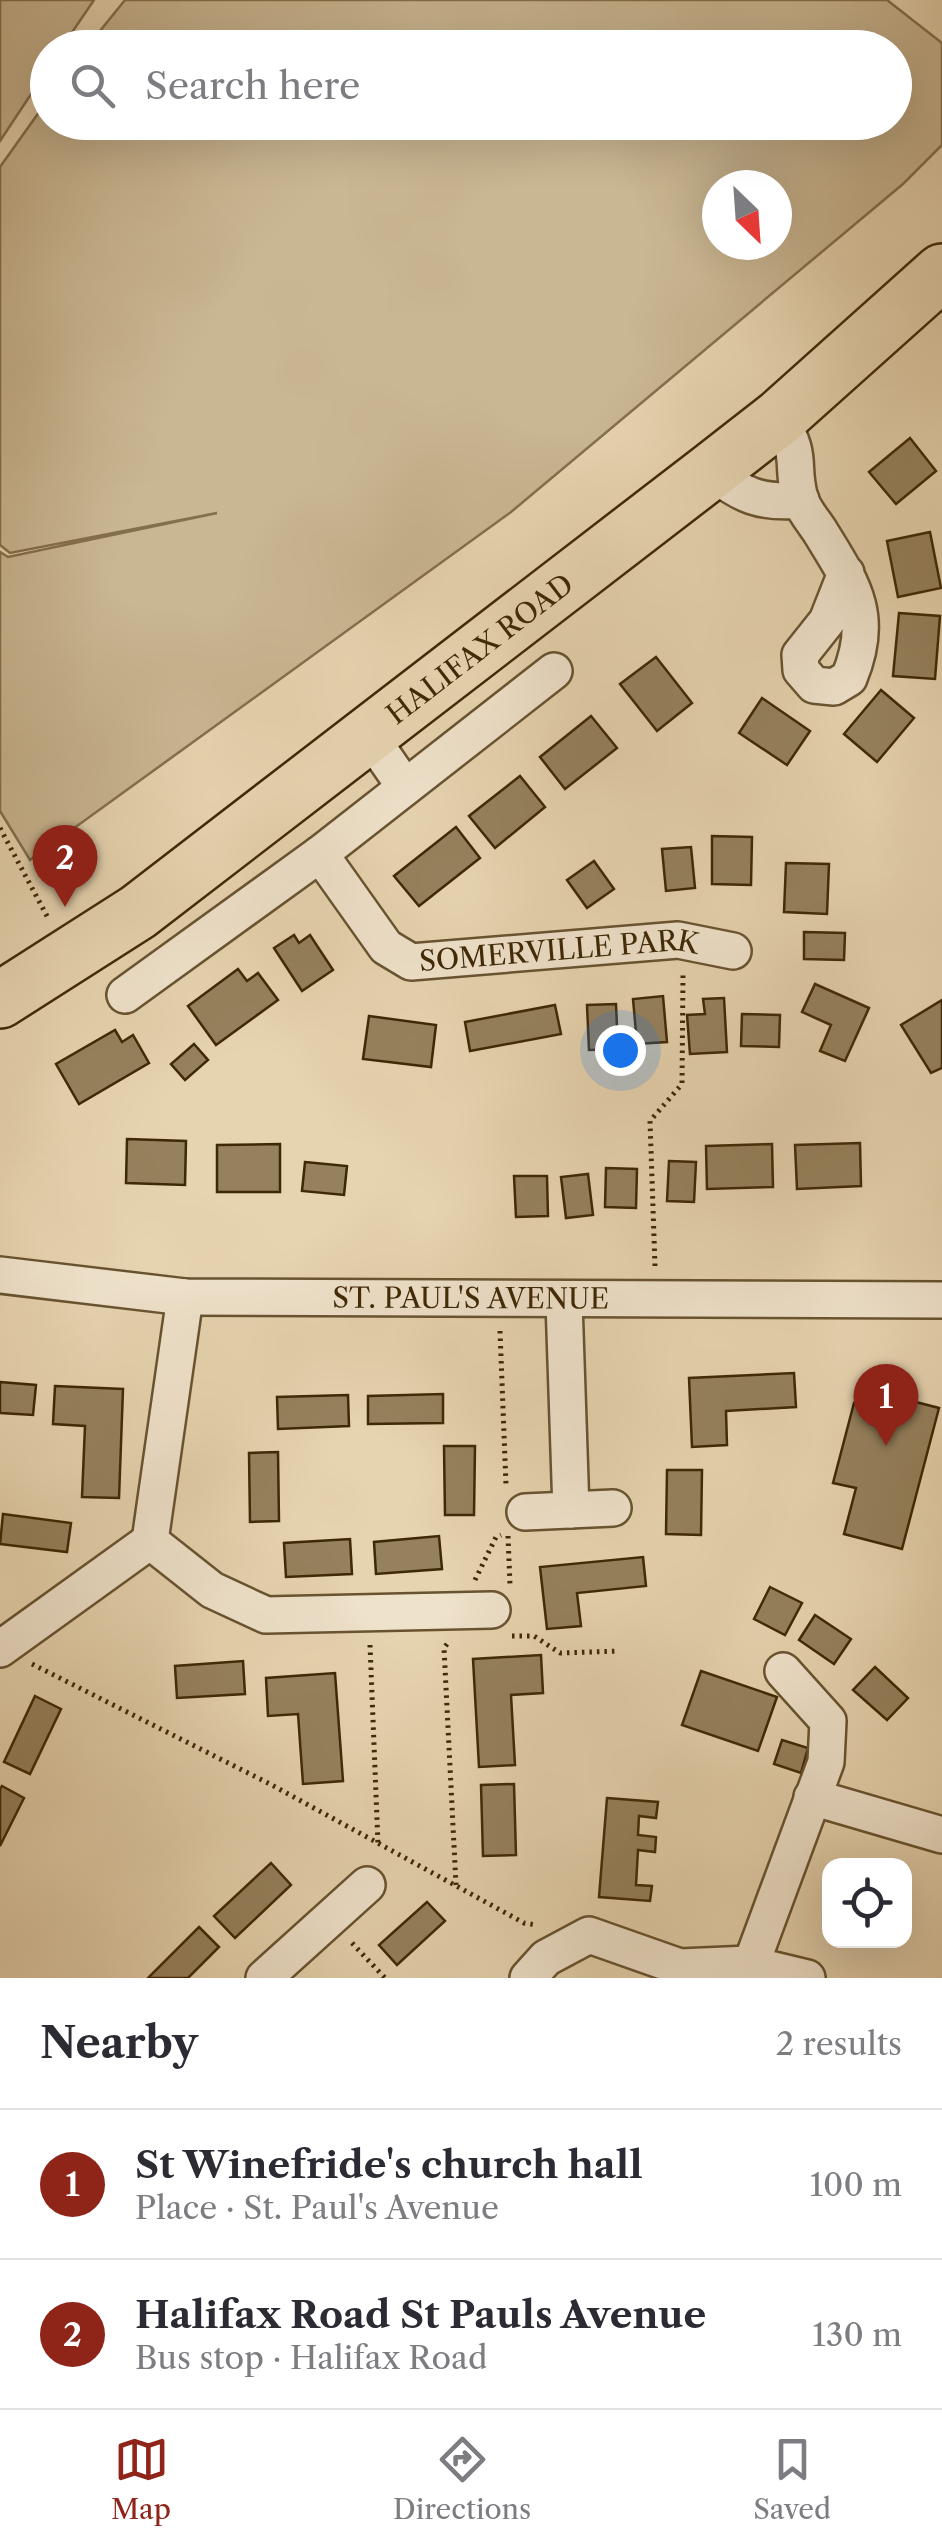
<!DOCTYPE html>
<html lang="en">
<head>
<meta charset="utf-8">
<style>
  body { margin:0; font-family:"Libre Caslon Text",serif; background:#f7f7f7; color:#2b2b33 }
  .controls { position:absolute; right:30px; bottom:30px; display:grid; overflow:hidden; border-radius:20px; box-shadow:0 10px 40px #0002 }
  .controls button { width:90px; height:90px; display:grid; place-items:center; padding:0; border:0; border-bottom:2px solid #e1e1e2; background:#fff; color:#2b2b33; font:50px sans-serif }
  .compass { position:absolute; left:702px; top:170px; width:90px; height:90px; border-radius:50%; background:#fff; box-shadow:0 10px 40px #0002; rotate:155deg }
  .you { position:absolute; left:620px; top:1050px; width:35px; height:35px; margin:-25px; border:8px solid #fff; border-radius:50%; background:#1a73e8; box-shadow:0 0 0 15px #1a73e833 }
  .badge { display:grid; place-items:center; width:65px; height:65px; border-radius:50%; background:#8f2418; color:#fff; font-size:32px; font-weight:700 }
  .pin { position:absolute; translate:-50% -82px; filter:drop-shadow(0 2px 5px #0008) }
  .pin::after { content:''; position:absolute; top:52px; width:35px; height:30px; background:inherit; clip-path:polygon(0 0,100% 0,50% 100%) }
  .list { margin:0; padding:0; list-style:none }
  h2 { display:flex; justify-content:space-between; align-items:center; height:130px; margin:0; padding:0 40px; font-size:42px }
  h2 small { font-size:32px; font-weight:400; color:#7c7c81 }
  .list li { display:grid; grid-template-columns:65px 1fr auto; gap:30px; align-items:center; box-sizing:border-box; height:150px; padding:0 40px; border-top:2px solid #e1e1e2 }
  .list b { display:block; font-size:38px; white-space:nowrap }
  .list p { margin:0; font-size:32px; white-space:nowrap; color:#7c7c81 }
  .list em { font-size:32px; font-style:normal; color:#7c7c81 }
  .icon { flex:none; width:55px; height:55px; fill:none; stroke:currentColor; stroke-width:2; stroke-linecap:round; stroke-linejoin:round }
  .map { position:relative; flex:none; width:942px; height:1978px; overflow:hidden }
  .search { position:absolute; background:#fff; box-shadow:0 10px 40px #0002; left:30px; right:30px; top:30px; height:110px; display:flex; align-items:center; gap:25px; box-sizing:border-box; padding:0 35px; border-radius:55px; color:#7c7c81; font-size:38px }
  .sheet { height:430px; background:#fff }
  nav { display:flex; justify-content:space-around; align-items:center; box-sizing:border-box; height:140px; border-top:2px solid #e1e1e2; background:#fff; font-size:28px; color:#7c7c81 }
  nav a { display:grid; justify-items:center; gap:5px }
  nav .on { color:#8f2418 }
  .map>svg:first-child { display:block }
</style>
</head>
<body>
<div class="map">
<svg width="942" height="1978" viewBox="0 0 942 1978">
  <rect width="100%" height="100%" fill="#e6d3af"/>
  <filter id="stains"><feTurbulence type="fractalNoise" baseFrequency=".002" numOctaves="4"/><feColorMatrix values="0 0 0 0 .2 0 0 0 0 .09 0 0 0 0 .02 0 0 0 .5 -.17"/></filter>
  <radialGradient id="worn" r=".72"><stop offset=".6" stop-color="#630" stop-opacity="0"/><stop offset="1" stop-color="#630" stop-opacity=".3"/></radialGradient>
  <g fill="#c9b692" stroke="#846f4c" stroke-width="2.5" fill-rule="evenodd">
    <path d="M0 0H94L62 47 48 48 47 70 0 141Z"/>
    <path d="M125 0H887L942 43V145L903 184 511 512 30 860 0 811V552L8 557 217 513 10 553 0 545V167L47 101 48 122H894V48L87 47ZM717 185H777V245H717Z"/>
  </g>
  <g fill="#95815d" stroke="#3e2805" stroke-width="2.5">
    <path d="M910 438 936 471 896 504 869 472Z"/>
    <path d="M930 532 941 588 898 597 887 541Z"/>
    <path d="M899 613 940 616 935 679 893 676Z"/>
    <path d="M656 657 692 703 657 731 620 684Z"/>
    <path d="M881 690 914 718 877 762 844 734Z"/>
    <path d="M762 698 810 731 787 765 739 733Z"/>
    <path d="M591 716 617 748 565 789 540 757Z"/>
    <path d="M520 776 545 807 495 848 469 816Z"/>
    <path d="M456 827 480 858 419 906 394 876Z"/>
    <path d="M712 836 752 837 751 885 712 884Z"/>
    <path d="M691 847 695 888 666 891 662 849Z"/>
    <path d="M594 861 614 889 587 908 567 880Z"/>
    <path d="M786 863 829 864 827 914 784 912Z"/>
    <path d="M804 932 845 933 844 960 804 959Z"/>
    <path d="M294 935 299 943 310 935 333 970 302 991 274 948Z"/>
    <path d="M238 969 247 981 258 973 278 1000 216 1045 188 1006Z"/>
    <path d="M815 984 869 1008 845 1061 820 1051 831 1025 802 1012Z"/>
    <path d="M663 996 667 1042 637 1044 633 999Z"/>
    <path d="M724 998 727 1052 690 1054 687 1015 705 1014 703 999Z"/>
    <path d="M942 1000V1068L931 1073 901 1025Z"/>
    <path d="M616 1004 618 1049 589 1050 587 1005Z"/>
    <path d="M555 1005 561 1034 470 1051 465 1022Z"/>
    <path d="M742 1014 780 1015 779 1047 741 1046Z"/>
    <path d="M369 1016 436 1025 431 1067 363 1059Z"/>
    <path d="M115 1030 122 1042 133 1035 149 1063 79 1104 56 1064Z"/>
    <path d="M194 1044 208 1060 185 1080 171 1064Z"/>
    <path d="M127 1139 186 1141 185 1185 126 1183Z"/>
    <path d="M860 1143 861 1186 797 1189 795 1145Z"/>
    <path d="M280 1144V1192H217V1145Z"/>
    <path d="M772 1144 773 1187 707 1189 706 1146Z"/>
    <path d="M669 1161 696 1162 694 1202 667 1201Z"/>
    <path d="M305 1162 347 1166 344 1195 302 1191Z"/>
    <path d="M606 1168 637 1169 636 1208 605 1207Z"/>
    <path d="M588 1174 593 1215 566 1218 561 1177Z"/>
    <path d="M514 1176H547L548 1216 516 1217Z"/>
    <path d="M794 1373 796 1407 726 1411 727 1445 692 1447 689 1378Z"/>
    <path d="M0 1382 36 1385 33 1415 0 1413Z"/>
    <path d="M55 1386 123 1389 119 1498 82 1497 85 1426 53 1424Z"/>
    <path d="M443 1394V1423L368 1424V1396Z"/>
    <path d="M885 1394 939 1408 902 1549 844 1534 856 1488 833 1483 854 1403 881 1410Z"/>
    <path d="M348 1395 349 1426 278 1429 277 1397Z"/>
    <path d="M444 1446H475L474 1515H445Z"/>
    <path d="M278 1452 279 1521 250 1522 249 1453Z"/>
    <path d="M667 1470H702L701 1535 666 1534Z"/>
    <path d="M3 1514 71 1523 67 1552 0 1544Z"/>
    <path d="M439 1536 442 1569 376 1574 374 1542Z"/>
    <path d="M350 1539 352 1574 286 1577 284 1543Z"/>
    <path d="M643 1557 646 1586 577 1593 581 1626 547 1629 540 1567Z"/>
    <path d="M770 1587 802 1603 785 1635 754 1619Z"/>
    <path d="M815 1615 851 1639 834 1664 799 1640Z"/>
    <path d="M541 1655 543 1693 511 1695 515 1765 479 1767 473 1659Z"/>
    <path d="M243 1661 245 1694 177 1698 175 1666Z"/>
    <path d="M875 1667 908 1698 887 1720 853 1690Z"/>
    <path d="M701 1671 777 1697 758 1751 682 1725Z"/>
    <path d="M335 1673 343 1781 303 1784 298 1714 268 1716 266 1678Z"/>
    <path d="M35 1696 61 1709 30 1774 4 1762Z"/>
    <path d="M782 1740 808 1748 801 1773 774 1764Z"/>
    <path d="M514 1784 516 1855 483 1856 481 1785Z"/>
    <path d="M2 1786 24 1798 0 1846V1789Z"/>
    <path d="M607 1798 658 1802 656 1818 639 1816 638 1835 656 1837 655 1852 638 1850 636 1885 652 1886 650 1901 599 1897Z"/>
    <path d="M271 1863 291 1885 235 1938 214 1916Z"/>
    <path d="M427 1902 445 1921 397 1965 379 1945Z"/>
    <path d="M199 1927 219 1947 188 1978H148Z"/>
  </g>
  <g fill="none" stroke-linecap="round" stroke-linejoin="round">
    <g stroke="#685330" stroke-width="40">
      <g id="minor">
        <path d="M779 418C804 459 790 462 800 499 804 511 815 523 821 533 853 585 875 616 849 678L834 687 814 685 801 670 800 655 827 621 846 573"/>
        <path d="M711 471C741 495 761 504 801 500"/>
        <path d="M369 735 405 787"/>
        <path id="s1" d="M320 854 386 947 411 962 678 940 733 951"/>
        <path d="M125 995 320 854 554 671"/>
        <path id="s2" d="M0 1275 185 1297 942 1300"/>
        <path d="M185 1297 150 1541 212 1590 266 1615 492 1610"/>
        <path d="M564 1302 571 1510"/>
        <path d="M525 1512 613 1508"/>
        <path d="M0 1649 150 1541"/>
        <path d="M812 1797 942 1835"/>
        <path d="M264 1978 367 1885"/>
        <path d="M528 1978 546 1958 589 1935 680 1967 749 1964 807 1978"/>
        <path d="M746 1978 826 1762 828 1721 783 1671"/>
      </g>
    </g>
    <g stroke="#3e2805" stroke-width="60">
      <g id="trunk">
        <path id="s3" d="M0 1000 138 912 711 471 779 418 942 272"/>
      </g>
    </g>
    <g stroke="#3e2805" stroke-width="5" stroke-dasharray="2.5 5" stroke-linecap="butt">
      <path d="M0 828 48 918"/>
      <path d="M655 1266 650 1121 682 1084 683 974"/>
      <path d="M500 1331 506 1485"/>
      <path d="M508 1536 510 1585"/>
      <path d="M475 1580 496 1537 501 1535"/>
      <path d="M512 1636H534L560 1653 619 1651"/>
      <path d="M447 1644 444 1648 456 1885"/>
      <path d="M370 1645 378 1844"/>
      <path d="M32 1664 270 1784 524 1923 537 1925"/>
      <path d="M352 1943 385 1978"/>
    </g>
    <use href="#minor" stroke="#efe2cb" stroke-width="35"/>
    <use href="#trunk" stroke="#e6d3af" stroke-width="55"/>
  </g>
  <g text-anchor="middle" stroke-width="8" stroke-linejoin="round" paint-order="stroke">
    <g font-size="28" fill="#3e2805" stroke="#efe2cb">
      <text dy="10" stroke="none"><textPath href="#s3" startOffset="595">HALIFAX ROAD</textPath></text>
      <text dy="10" stroke="none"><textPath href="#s1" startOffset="292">SOMERVILLE PARK</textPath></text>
      <text dy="10" stroke="none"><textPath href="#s2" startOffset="472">ST. PAUL'S AVENUE</textPath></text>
    </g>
  </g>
  <rect width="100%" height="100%" filter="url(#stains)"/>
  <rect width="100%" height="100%" fill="url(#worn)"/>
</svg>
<div class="controls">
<button><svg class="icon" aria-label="locate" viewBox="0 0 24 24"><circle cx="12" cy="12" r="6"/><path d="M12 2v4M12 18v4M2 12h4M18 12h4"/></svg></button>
</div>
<svg class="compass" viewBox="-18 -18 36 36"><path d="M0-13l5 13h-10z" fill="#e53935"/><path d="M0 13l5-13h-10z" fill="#7c7c81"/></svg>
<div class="you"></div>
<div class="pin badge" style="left:886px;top:1446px">1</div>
<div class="pin badge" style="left:65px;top:907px">2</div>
<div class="search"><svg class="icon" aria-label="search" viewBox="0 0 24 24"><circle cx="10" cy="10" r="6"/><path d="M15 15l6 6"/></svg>Search here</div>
</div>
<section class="sheet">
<h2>Nearby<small>2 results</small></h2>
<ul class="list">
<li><span class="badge">1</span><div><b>St Winefride's church hall</b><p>Place · St. Paul's Avenue</p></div><em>100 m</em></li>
<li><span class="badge">2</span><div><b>Halifax Road St Pauls Avenue</b><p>Bus stop · Halifax Road</p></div><em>130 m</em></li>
</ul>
</section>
<nav>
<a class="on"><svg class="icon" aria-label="map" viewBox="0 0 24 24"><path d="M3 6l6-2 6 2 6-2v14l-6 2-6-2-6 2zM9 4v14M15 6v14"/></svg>Map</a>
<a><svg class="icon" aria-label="directions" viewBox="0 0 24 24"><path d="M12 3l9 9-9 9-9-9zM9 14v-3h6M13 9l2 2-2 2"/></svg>Directions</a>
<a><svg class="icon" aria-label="saved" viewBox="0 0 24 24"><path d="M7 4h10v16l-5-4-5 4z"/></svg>Saved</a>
</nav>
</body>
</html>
